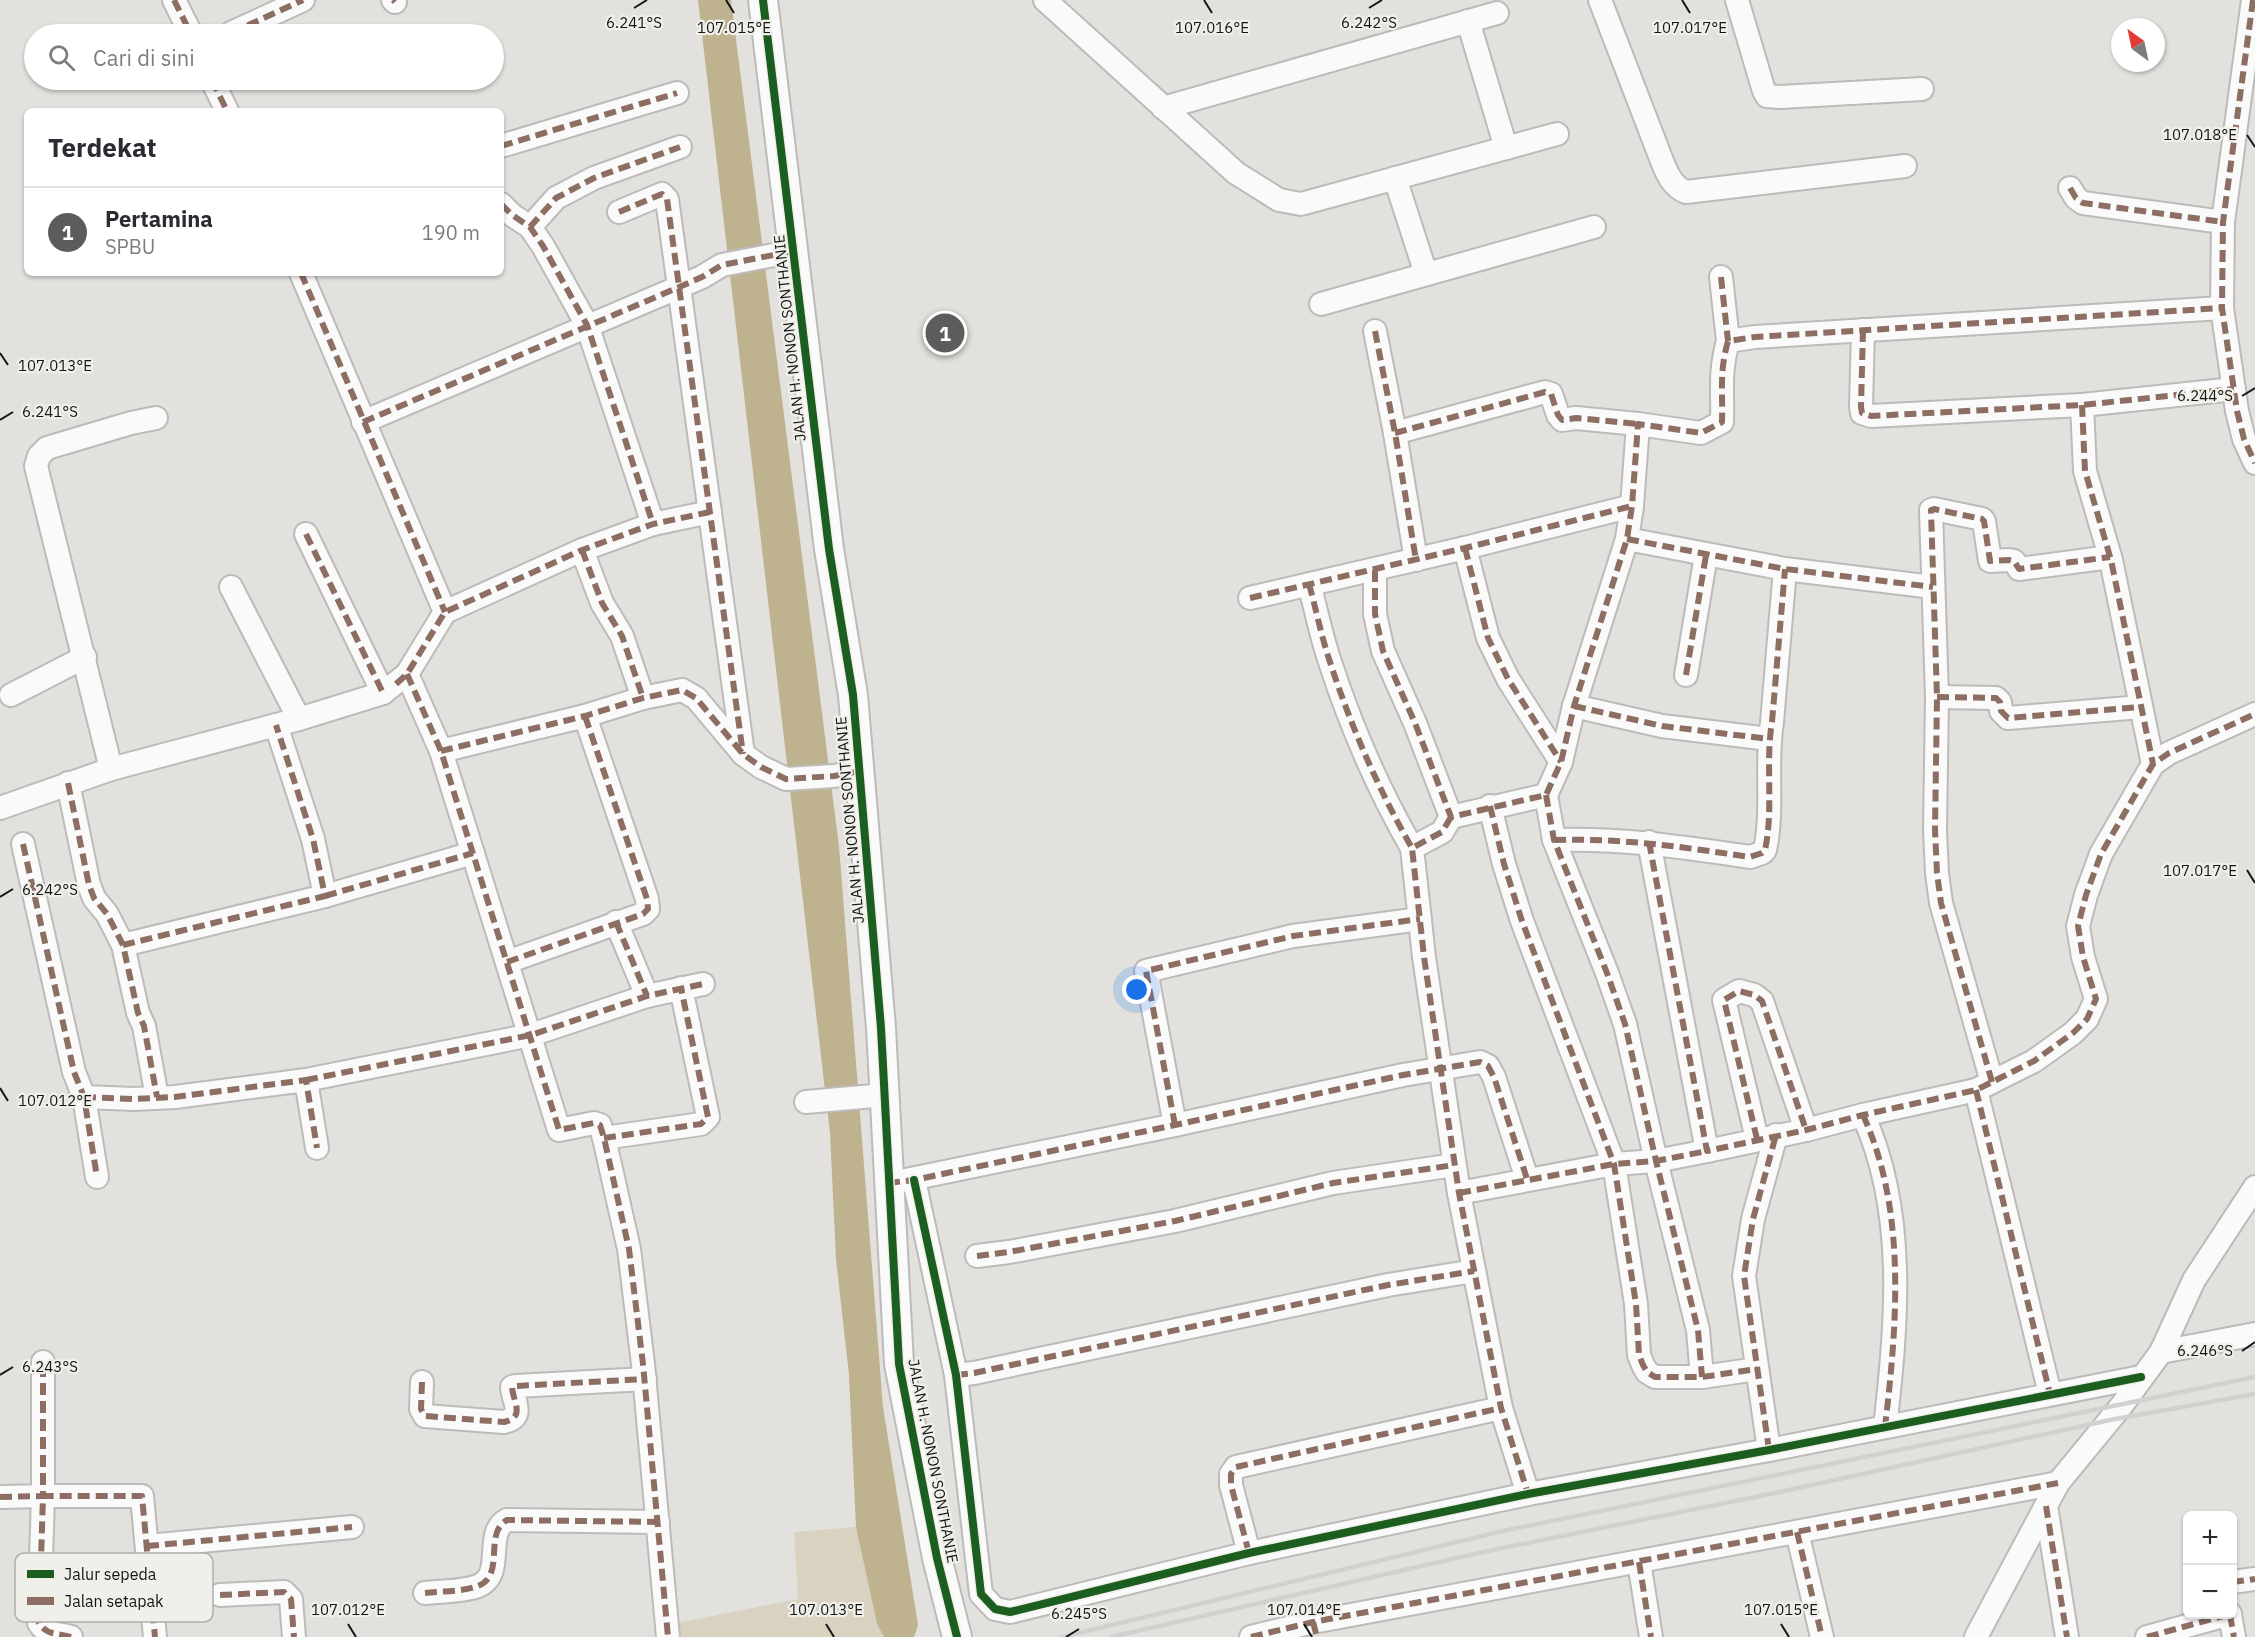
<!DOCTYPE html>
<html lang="id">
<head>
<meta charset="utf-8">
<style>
  body { margin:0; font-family:"IBM Plex Sans",sans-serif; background:#f2f2f3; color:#2b2b33 }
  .controls { position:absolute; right:18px; bottom:18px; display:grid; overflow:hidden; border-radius:9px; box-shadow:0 2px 4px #0004 }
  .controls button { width:54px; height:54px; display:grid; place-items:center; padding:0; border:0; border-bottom:2px solid #e1e1e2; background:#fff; color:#2b2b33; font:30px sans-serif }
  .compass { position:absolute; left:2111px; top:18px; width:54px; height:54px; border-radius:50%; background:#fff; box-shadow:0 2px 4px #0004; rotate:327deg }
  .you { position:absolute; left:1137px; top:990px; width:21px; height:21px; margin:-15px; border:4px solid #fff; border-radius:50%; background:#1a73e8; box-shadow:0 0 0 9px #1a73e833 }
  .badge { display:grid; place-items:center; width:39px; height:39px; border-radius:50%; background:#5d5c5a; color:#fff; font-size:20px; font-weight:700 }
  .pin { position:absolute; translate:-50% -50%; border:3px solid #fff; box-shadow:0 2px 6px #0006 }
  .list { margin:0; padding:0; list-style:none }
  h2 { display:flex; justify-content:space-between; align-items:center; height:78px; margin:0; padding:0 24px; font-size:26px }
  h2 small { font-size:20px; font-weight:400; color:#7c7c81 }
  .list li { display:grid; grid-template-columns:39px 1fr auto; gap:18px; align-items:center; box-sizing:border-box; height:90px; padding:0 24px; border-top:2px solid #e1e1e2 }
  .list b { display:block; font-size:22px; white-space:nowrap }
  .list p { margin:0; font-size:20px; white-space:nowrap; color:#7c7c81 }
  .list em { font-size:20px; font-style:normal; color:#7c7c81 }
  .icon { flex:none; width:33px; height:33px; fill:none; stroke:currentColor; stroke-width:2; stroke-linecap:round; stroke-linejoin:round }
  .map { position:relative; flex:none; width:2255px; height:1637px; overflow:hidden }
  .search { position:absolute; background:#fff; box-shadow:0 2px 4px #0004; left:24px; top:24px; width:480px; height:66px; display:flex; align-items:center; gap:15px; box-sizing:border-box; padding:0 21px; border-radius:33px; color:#7c7c81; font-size:22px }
  .panel { position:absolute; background:#fff; box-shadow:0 2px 4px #0004; left:24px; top:108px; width:480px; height:168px; border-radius:9px }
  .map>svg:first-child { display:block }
</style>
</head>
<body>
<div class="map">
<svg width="2255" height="1637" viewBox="0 0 2255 1637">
  <rect width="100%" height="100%" fill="#e2e1de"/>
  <path fill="#d9d2c0" d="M856 1527 877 1624 884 1637H678L677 1623 798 1599 794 1532Z"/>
  <path fill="#beb28f" d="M698 0H731L839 846 883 1407 918 1625 914 1637H884L877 1624 856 1527 849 1375 836 1259 830 1133Z"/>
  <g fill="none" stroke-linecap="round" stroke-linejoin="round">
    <g stroke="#bcbbb9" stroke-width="26">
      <g id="minor">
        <path d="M174 0 191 34"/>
        <path d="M393 0 395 2"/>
        <path d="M1045 0 1236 173 1279 200 1301 204 1557 134"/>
        <path d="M1600 0 1662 161C1667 174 1673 187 1686 192L1905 166"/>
        <path d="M1737 0 1764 91 1767 96 1780 97 1922 89"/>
        <path d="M2253 0 2223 222 2222 308 2237 411 2244 439 2255 463"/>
        <path d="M1468 21 1506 148"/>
        <path d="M231 33 303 0"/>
        <path d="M212 80 227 111"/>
        <path d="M1163 108 1497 13"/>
        <path d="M501 146 677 93"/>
        <path d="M1395 178 1426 274"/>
        <path d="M2070 188 2076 198 2083 203 2223 222"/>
        <path d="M501 204 512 215 530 227 543 246 587 325 653 524"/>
        <path d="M619 212 662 194 667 199 743 754"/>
        <path d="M530 227 556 198 594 178 680 147"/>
        <path d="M301 273 445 612"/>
        <path d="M1721 277 1728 341"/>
        <path d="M1321 304 1594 227"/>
        <path d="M1863 330 1861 407 1862 413 1871 416 2082 405 2234 389"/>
        <path d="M1375 331 1395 433 1416 560"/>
        <path d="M2082 405 2085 471 2111 560 2153 764"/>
        <path d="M363 422 663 294 702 277 722 265 794 251"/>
        <path d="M1395 433 1545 392 1551 394 1558 415 1562 420 1576 418 1638 424"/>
        <path d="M306 534 383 693"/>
        <path d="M1627 539 1785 569 1933 587"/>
        <path d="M1465 548 1488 638 1508 679 1561 762"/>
        <path d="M582 550 602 603 622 636 643 698"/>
        <path d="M1375 570V614L1383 651 1415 723 1451 817 1546 795 1561 762 1574 706 1627 539 1632 506 1638 424 1701 433 1722 422C1723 390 1719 373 1728 341L1755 337 2222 308"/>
        <path d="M1309 584C1316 609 1321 635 1329 659 1350 724 1378 789 1412 848"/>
        <path d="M231 587 299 719"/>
        <path d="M1250 598 1465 548 1632 506"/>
        <path d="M407 674 441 751 559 1130 594 1123 600 1125 604 1138 629 1249 643 1364 668 1637"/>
        <path d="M1686 675 1706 555"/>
        <path d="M11 695 85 657"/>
        <path d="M1937 697 1996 698 2000 702 2001 711 2008 718 2141 707"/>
        <path d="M1574 706 1662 726 1769 739"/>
        <path d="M441 751 585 716 643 698 682 690 696 698 743 754 761 767 786 779 834 776 860 771"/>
        <path d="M111 769 36 466 39 456 47 448 131 423 156 418"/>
        <path d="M68 783 89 885 94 898 107 914 123 945 138 1013 144 1026 157 1097"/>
        <path d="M1546 795 1554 840 1607 973 1625 1024 1656 1161 1698 1330 1702 1377"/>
        <path d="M1490 806 1504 864 1522 921 1614 1164 1636 1304 1639 1355 1643 1365 1647 1372 1655 1377H1702L1757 1369"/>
        <path d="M0 808 111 769 299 719 383 693 407 674 445 612 582 550 653 524 710 512"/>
        <path d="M1451 817 1442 832 1412 848 1424 957 1459 1193 1501 1408 1528 1494"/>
        <path d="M1554 840C1624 838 1682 847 1750 857L1762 853 1765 850C1774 808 1765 764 1772 722L1785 569"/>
        <path d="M1649 842 1707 1151 1806 1130 1863 1115 1976 1090 2034 1061 2073 1033 2087 1019 2096 999 2083 957 2078 926 2086 895 2101 854 2153 764 2169 753 2255 714"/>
        <path d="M23 844 74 1072 84 1097 97 1177"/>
        <path d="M325 896 473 853"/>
        <path d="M616 922 647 996"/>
        <path d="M123 945 325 896 313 839 276 725"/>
        <path d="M507 962 643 914 648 909 647 899 585 716"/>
        <path d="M306 1080 531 1035 647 996 703 984"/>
        <path d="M1992 1082 1941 903 1937 873 1935 830 1937 697 1931 510 1934 509 1982 519 1984 521 1990 561 2009 560 2014 561 2019 569 2110 557"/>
        <path d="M1976 1090 2050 1394"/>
        <path d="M84 1097 134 1099 175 1097 306 1080 317 1148"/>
        <path d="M806 1102 885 1095"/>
        <path d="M1863 1115C1907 1211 1897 1325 1885 1427"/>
        <path d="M1175 1125 1146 971 1293 936 1420 919"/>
        <path d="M604 1138 701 1124 708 1117 681 988"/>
        <path d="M1757 1139 1724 1000 1739 991 1754 995 1762 1001 1806 1130"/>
        <path d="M914 1180 956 1375 981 1594 995 1609 1010 1612 1249 1553 1528 1494 1769 1450 2141 1377"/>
        <path d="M901 1181 1175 1125 1403 1075 1480 1062 1488 1066 1494 1077 1527 1179"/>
        <path d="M1459 1193 1614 1164 1656 1161 1707 1151"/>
        <path d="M977 1256 1009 1252 1175 1221 1333 1183 1454 1165"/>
        <path d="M2161 1352 2255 1334"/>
        <path d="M956 1375 974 1373 1388 1285 1474 1271"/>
        <path d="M422 1382 421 1409 425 1416 504 1422C526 1417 513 1402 512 1387L516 1386 645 1379"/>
        <path d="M1769 1450 1744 1276 1753 1219 1776 1135"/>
        <path d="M0 1497 43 1496V1362"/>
        <path d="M2046 1506 2067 1637"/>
        <path d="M1797 1532 1822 1637"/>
        <path d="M147 1546 352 1527"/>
        <path d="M1249 1553 1231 1485V1474L1236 1467 1501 1408"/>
        <path d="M1639 1562 1651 1637"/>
        <path d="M2232 1582 2255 1579"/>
        <path d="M425 1593C441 1591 462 1592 478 1586 506 1575 483 1533 507 1520L658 1522"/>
        <path d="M220 1595 284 1592 291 1599 294 1637"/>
        <path d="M2230 1615 2234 1637"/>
        <path d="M71 1637C58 1633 47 1636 39 1623L43 1496H142L155 1637"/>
        <path d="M1251 1637 1313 1622 2058 1483"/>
        <path d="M1976 1637 2058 1483 2122 1405 2161 1352 2194 1280 2255 1187"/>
        <path d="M2147 1637 2230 1614"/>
      </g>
    </g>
    <g stroke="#bcbbb9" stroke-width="32">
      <path id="tertiary" d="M763 0 829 549 853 695 881 1028 899 1364 937 1558 957 1637"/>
    </g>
    <use href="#minor" stroke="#fbfafa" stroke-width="22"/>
    <use href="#tertiary" stroke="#fbfafa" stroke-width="28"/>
    <g stroke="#d1d1d0" stroke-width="4.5">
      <path d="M1062 1637 1503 1531 2255 1377"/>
      <path d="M1111 1637 1483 1552 1775 1493 2110 1420 2255 1394"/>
    </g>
    <g stroke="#8d6e63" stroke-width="6" stroke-dasharray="12 6" stroke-linecap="butt">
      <path d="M174 0 191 34"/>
      <path d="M393 0 395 2"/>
      <path d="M2253 0 2223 222 2222 308 2237 411 2244 439 2255 463"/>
      <path d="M231 33 303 0"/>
      <path d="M212 80 227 111"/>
      <path d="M501 146 677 93"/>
      <path d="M2070 188 2076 198 2083 203 2223 222"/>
      <path d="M501 204 512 215 530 227 543 246 587 325 653 524"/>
      <path d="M619 212 662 194 667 199 743 754"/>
      <path d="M530 227 556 198 594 178 680 147"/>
      <path d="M301 273 445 612"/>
      <path d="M1721 277 1728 341"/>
      <path d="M1863 330 1861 407 1862 413 1871 416 2082 405 2234 389"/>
      <path d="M1375 331 1395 433 1416 560"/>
      <path d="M2082 405 2085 471 2111 560 2153 764"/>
      <path d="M363 422 663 294 702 277 722 265 794 251"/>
      <path d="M1395 433 1545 392 1551 394 1558 415 1562 420 1576 418 1638 424"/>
      <path d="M306 534 383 693"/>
      <path d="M1627 539 1785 569 1933 587"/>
      <path d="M1465 548 1488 638 1508 679 1561 762"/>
      <path d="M582 550 602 603 622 636 643 698"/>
      <path d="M1375 570V614L1383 651 1415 723 1451 817 1546 795 1561 762 1574 706 1627 539 1632 506 1638 424 1701 433 1722 422C1723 390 1719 373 1728 341L1755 337 2222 308"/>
      <path d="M1309 584C1316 609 1321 635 1329 659 1350 724 1378 789 1412 848"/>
      <path d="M1250 598 1465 548 1632 506"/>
      <path d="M407 674 441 751 559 1130 594 1123 600 1125 604 1138 629 1249 643 1364 668 1637"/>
      <path d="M1686 675 1706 555"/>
      <path d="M396 684 407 674 445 612 582 550 653 524 710 512"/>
      <path d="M1937 697 1996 698 2000 702 2001 711 2008 718 2141 707"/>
      <path d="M1574 706 1662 726 1769 739"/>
      <path d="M441 751 585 716 643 698 682 690 696 698 743 754 761 767 786 779 834 776 860 771"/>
      <path d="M68 783 89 885 94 898 107 914 123 945 138 1013 144 1026 157 1097"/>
      <path d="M1546 795 1554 840 1607 973 1625 1024 1656 1161 1698 1330 1702 1377"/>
      <path d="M1490 806 1504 864 1522 921 1614 1164 1636 1304 1639 1355 1643 1365 1647 1372 1655 1377H1702L1757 1369"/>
      <path d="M1451 817 1442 832 1412 848 1424 957 1459 1193 1501 1408 1528 1494"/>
      <path d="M1554 840C1624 838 1682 847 1750 857L1762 853 1765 850C1774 808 1765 764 1772 722L1785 569"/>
      <path d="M1649 842 1707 1151 1806 1130 1863 1115 1976 1090 2034 1061 2073 1033 2087 1019 2096 999 2083 957 2078 926 2086 895 2101 854 2153 764 2169 753 2255 714"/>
      <path d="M23 844 74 1072 84 1097 97 1177"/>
      <path d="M325 896 473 853"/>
      <path d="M616 922 647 996"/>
      <path d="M123 945 325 896 313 839 276 725"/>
      <path d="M507 962 643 914 648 909 647 899 585 716"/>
      <path d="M306 1080 531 1035 647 996 703 984"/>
      <path d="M1992 1082 1941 903 1937 873 1935 830 1937 697 1931 510 1934 509 1982 519 1984 521 1990 561 2009 560 2014 561 2019 569 2110 557"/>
      <path d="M1976 1090 2050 1394"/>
      <path d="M84 1097 134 1099 175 1097 306 1080 317 1148"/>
      <path d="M1863 1115C1907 1211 1897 1325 1885 1427"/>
      <path d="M1175 1125 1146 971 1293 936 1420 919"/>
      <path d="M604 1138 701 1124 708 1117 681 988"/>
      <path d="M1757 1139 1724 1000 1739 991 1754 995 1762 1001 1806 1130"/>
      <path d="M888 1183 914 1180 1175 1125 1403 1075 1480 1062 1488 1066 1494 1077 1527 1179"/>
      <path d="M1459 1193 1614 1164 1656 1161 1707 1151"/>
      <path d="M977 1256 1009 1252 1175 1221 1333 1183 1454 1165"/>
      <path d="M956 1375 974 1373 1388 1285 1474 1271"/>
      <path d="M422 1382 421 1409 425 1416 504 1422C526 1417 513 1402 512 1387L516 1386 645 1379"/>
      <path d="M1769 1450 1744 1276 1753 1219 1776 1135"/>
      <path d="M0 1497 43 1496V1362"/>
      <path d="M2046 1506 2067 1637"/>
      <path d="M1797 1532 1822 1637"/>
      <path d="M147 1546 352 1527"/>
      <path d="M1249 1553 1231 1485V1474L1236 1467 1501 1408"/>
      <path d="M1639 1562 1651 1637"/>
      <path d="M2232 1582 2255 1579"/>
      <path d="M425 1593C441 1591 462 1592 478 1586 506 1575 483 1533 507 1520L658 1522"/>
      <path d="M220 1595 284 1592 291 1599 294 1637"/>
      <path d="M2230 1615 2234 1637"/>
      <path d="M1313 1622 1317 1637"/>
      <path d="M71 1637C58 1633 47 1636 39 1623L43 1496H142L155 1637"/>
      <path d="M1251 1637 1313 1622 2058 1483"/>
      <path d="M2147 1637 2230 1614"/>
    </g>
    <g stroke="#f0efea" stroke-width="11">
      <g id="cycleway">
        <path d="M763 0 829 549 853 695 881 1028 899 1364 937 1558 957 1637"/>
        <path d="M914 1180 956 1375 981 1594 995 1609 1010 1612 1249 1553 1528 1494 1769 1450 2141 1377"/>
      </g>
    </g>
    <use href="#cycleway" stroke="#1b5e20" stroke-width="8"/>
  </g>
  <path fill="none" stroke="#151513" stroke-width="2" d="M726 0 734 13M1204 0 1212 13M1682 0 1690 13M634 8 647 0M1369 8 1382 0M2247 135 2255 147M0 353 8 365M2242 396 2255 388M0 420 13 412M2247 870 2255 883M0 897 13 889M0 1088 8 1101M2242 1351 2255 1342M0 1375 13 1367M348 1624 356 1637M826 1624 834 1637M1304 1624 1312 1637M1781 1624 1789 1637M1066 1637 1079 1629"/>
  <g text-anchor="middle" stroke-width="4.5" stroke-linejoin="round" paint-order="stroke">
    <g font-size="15" fill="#151513" stroke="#f0efea">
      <text transform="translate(790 338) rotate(-96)" y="5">JALAN H. NONON SONTHANIE</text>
      <text transform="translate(850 820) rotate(-95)" y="5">JALAN H. NONON SONTHANIE</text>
      <text transform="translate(933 1461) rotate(79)" y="5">JALAN H. NONON SONTHANIE</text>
    </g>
  </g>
  <rect x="15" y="1553" width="198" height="69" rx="9" fill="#f0efea" stroke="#aeaeaa" stroke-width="1.5"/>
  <rect x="27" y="1570" width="27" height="8" fill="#1b5e20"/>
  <rect x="27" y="1597" width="27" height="8" fill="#8d6e63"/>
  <g font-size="16" fill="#151513">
    <text x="64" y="1580">Jalur sepeda</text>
    <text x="64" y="1607">Jalan setapak</text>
  </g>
  <g font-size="15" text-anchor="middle" fill="#151513" stroke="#f0efea" stroke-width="4.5" stroke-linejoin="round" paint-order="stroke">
    <text x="634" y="28">6.241°S</text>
    <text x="1369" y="28">6.242°S</text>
    <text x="734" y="33">107.015°E</text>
    <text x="1212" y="33">107.016°E</text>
    <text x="1690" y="33">107.017°E</text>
    <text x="2200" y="140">107.018°E</text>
    <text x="55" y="371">107.013°E</text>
    <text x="2205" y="401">6.244°S</text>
    <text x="50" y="417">6.241°S</text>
    <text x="2200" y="876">107.017°E</text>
    <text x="50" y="895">6.242°S</text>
    <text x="55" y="1106">107.012°E</text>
    <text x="2205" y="1356">6.246°S</text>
    <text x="50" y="1372">6.243°S</text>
    <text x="348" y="1615">107.012°E</text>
    <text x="826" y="1615">107.013°E</text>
    <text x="1304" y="1615">107.014°E</text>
    <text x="1781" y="1615">107.015°E</text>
    <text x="1079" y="1619">6.245°S</text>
  </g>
</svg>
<div class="controls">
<button>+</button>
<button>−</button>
</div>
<svg class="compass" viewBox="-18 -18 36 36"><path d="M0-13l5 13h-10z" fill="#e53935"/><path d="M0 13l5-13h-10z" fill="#7c7c81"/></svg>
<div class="you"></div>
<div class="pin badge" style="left:945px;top:333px">1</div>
<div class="search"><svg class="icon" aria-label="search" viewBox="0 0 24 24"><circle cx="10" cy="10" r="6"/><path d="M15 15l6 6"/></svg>Cari di sini</div>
<section class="panel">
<h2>Terdekat<small></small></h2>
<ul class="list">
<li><span class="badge">1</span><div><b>Pertamina</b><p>SPBU</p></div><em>190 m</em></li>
</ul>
</section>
</div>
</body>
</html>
